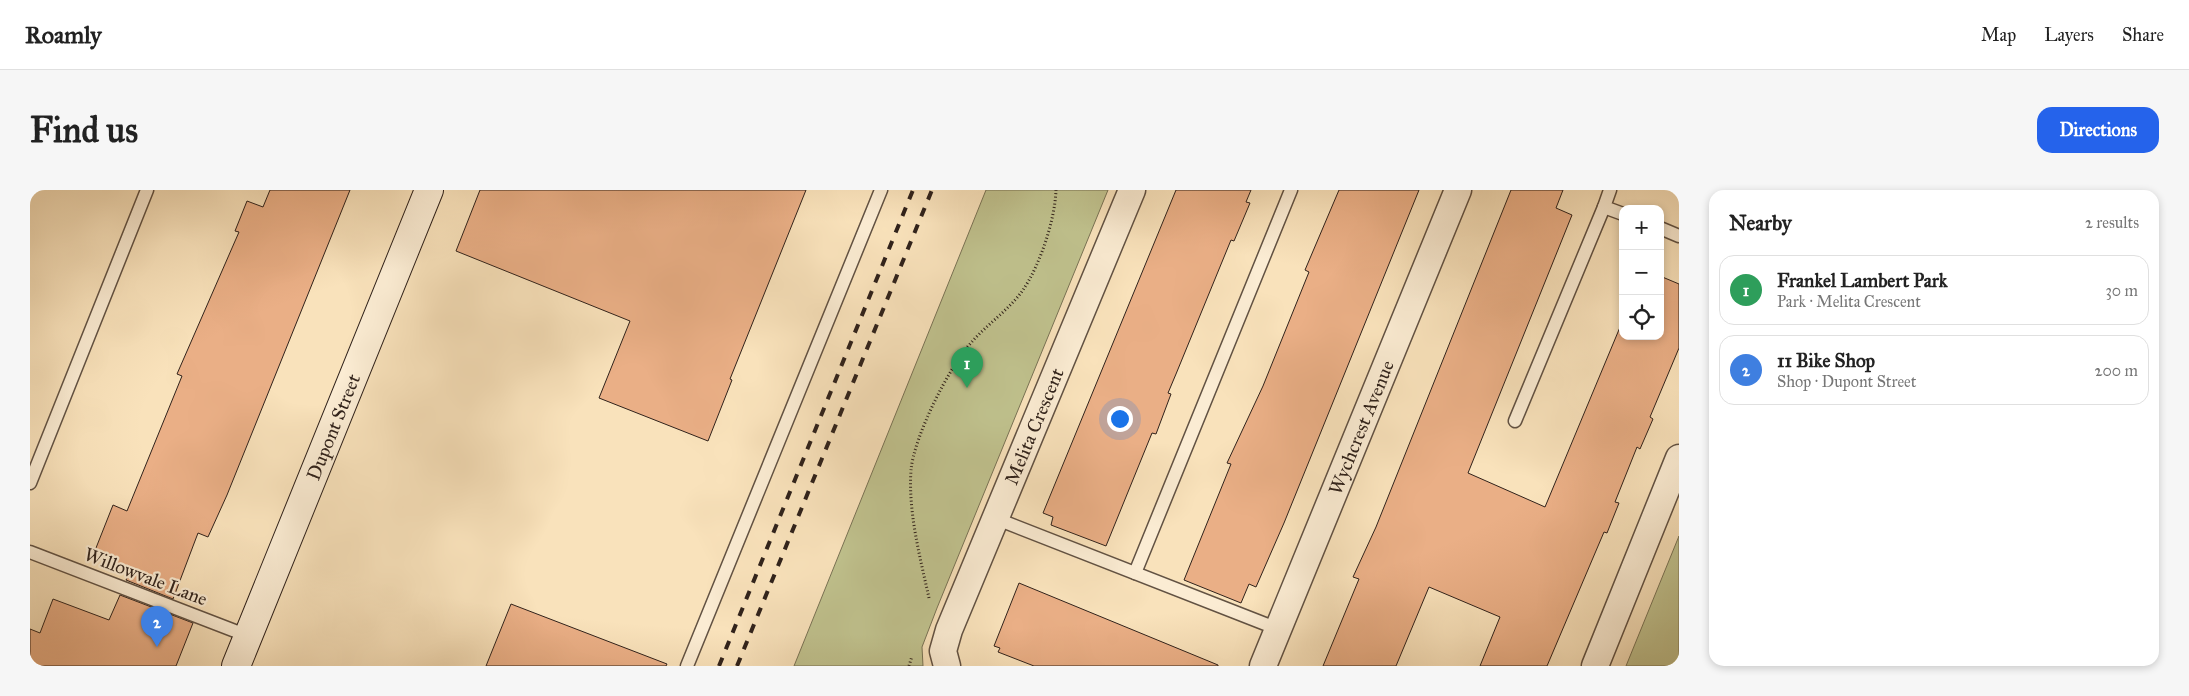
<!DOCTYPE html>
<html lang="en">
<head>
<meta charset="utf-8">
<style>
  body { margin:0; font-family:"IM FELL Great Primer",serif; background:#f6f6f6; color:#222 }
  .controls { position:absolute; right:15px; top:15px; display:grid; overflow:hidden; border-radius:10px; box-shadow:0 2px 8px #0003 }
  .controls button { width:45px; height:45px; display:grid; place-items:center; padding:0; border:0; border-bottom:1px solid #e0e0e0; background:#fff; color:#222; font:25px sans-serif }
  .you { position:absolute; left:1089px; top:228px; width:18px; height:18px; margin:-12px; border:4px solid #fff; border-radius:50%; background:#1a73e8; box-shadow:0 0 0 8px #1a73e833 }
  .badge { display:grid; place-items:center; width:32px; height:32px; border-radius:50%; background:#2563eb; color:#fff; font-size:16px; font-weight:700 }
  .pin { position:absolute; translate:-50% -41px; filter:drop-shadow(0 1px 2px #0008) }
  .pin::after { content:''; position:absolute; top:26px; width:18px; height:15px; background:inherit; clip-path:polygon(0 0,100% 0,50% 100%) }
  .list { margin:0; padding:0; list-style:none }
  h2 { display:flex; justify-content:space-between; align-items:center; height:65px; margin:0; padding:0 20px; font-size:21px }
  h2 small { font-size:16px; font-weight:400; color:#767676 }
  .list li { display:grid; grid-template-columns:32px 1fr auto; gap:15px; align-items:center; box-sizing:border-box; height:70px; margin:0 10px 10px; padding:0 10px; border:1px solid #e0e0e0; border-radius:15px }
  .list b { display:block; font-size:19px; white-space:nowrap }
  .list p { margin:0; font-size:16px; white-space:nowrap; color:#767676 }
  .list em { font-size:16px; font-style:normal; color:#767676 }
  .icon { flex:none; width:28px; height:28px; fill:none; stroke:currentColor; stroke-width:2; stroke-linecap:round; stroke-linejoin:round }
  .map { position:relative; flex:none; width:1649px; height:476px; overflow:hidden; border-radius:15px }
  header { display:flex; align-items:center; gap:30px; box-sizing:border-box; height:70px; padding:0 25px; background:#fff; border-bottom:1px solid #e0e0e0 }
  header strong { font-size:24px }
  nav { display:flex; gap:28px; margin-inline-start:auto; font-size:18px }
  .intro { display:flex; align-items:center; justify-content:space-between; box-sizing:border-box; height:120px; padding:0 30px }
  h1 { margin:0; font-size:35px }
  .button { padding:12px 22px; border-radius:15px; background:#2563eb; color:#fff; font-size:18px; font-weight:700 }
  main { display:flex; gap:30px; padding:0 30px }
  aside { flex:1; background:#fff; border-radius:15px; box-shadow:0 2px 8px #0003 }
  .map>svg:first-child { display:block }
</style>
</head>
<body>
<header>
<strong>Roamly</strong>
<nav><a>Map</a><a>Layers</a><a>Share</a></nav>
</header>
<div class="intro"><h1>Find us</h1><a class="button">Directions</a></div>
<main>
<div class="map">
<svg width="1649" height="476" viewBox="0 0 1649 476">
  <rect width="100%" height="100%" fill="#f9e2bb"/>
  <filter id="stains"><feTurbulence type="fractalNoise" baseFrequency=".004" numOctaves="4"/><feColorMatrix values="0 0 0 0 .2 0 0 0 0 .09 0 0 0 0 .02 0 0 0 .5 -.17"/></filter>
  <radialGradient id="worn" r=".72"><stop offset=".6" stop-color="#630" stop-opacity="0"/><stop offset="1" stop-color="#630" stop-opacity=".3"/></radialGradient>
  <g fill="#c0c28e" stroke="#787254">
    <path d="M956 0H1078L907 418 892 457 893 476H764Z"/>
    <path d="M1649 346V476H1596Z"/>
  </g>
  <g fill="#eaaf86" stroke="#30221b">
    <path d="M240 0H320L197 305 178 347 168 343 143 409 96 390 101 380 64 363 83 315 97 321 152 186 147 184 209 42 205 41 217 11 233 17Z"/>
    <path d="M450 0H776L700 189 702 190 678 251 569 208 600 131 426 61Z"/>
    <path d="M1146 0H1221L1216 12 1220 13 1204 51 1201 50 1146 184 1138 203 1141 204 1126 244 1122 243 1076 356 1021 335 1023 327 1013 323Z"/>
    <path d="M1309 0H1389L1254 333 1226 397 1219 394 1211 413 1154 390 1201 274 1197 273 1233 196 1279 82 1275 80Z"/>
    <path d="M1481 0H1533L1526 18 1542 25 1438 283 1515 317 1593 130V146H1630V86L1649 94V158L1620 227 1623 229 1610 259 1607 257 1585 312 1589 313 1577 343 1574 342 1517 476H1450L1470 427 1399 397 1366 476H1293L1329 389 1323 387 1346 337Z"/>
    <path d="M989 393 1188 475V476H1004L968 462 970 458 964 456Z"/>
    <path d="M90 405 163 433 146 476H0V439L10 443 23 409 79 430Z"/>
    <path d="M481 414 637 474 636 476H456Z"/>
  </g>
  <g fill="none" stroke-linecap="round" stroke-linejoin="round">
    <g stroke="#625243" stroke-width="15">
      <g id="service">
        <path d="M1580 0 1574 17 1593 24"/>
        <path d="M1630 38 1649 46"/>
        <path d="M1485 231 1574 17"/>
        <path d="M0 293 117 0"/>
        <path d="M967 329 1248 439"/>
        <path d="M0 362 218 446"/>
        <path d="M1105 383 1261 0"/>
        <path d="M657 476 851 0"/>
      </g>
    </g>
    <g stroke="#625243" stroke-width="29">
      <g id="minor">
        <path id="s1" d="M917 476 913 461 919 440 1102 0"/>
        <path id="s2" d="M1233 476 1428 0"/>
        <path d="M1565 476 1649 268"/>
      </g>
    </g>
    <g stroke="#30221b" stroke-width="30">
      <g id="secondary">
        <path id="s3" d="M206 476 399 0"/>
      </g>
    </g>
    <g stroke="#30221b" stroke-width="3" stroke-dasharray="1 2.5" stroke-linecap="butt">
      <path d="M899 408C890 367 878 322 881 280 884 247 918 179 940 154 956 135 979 120 993 100 1010 75 1025 30 1026 0"/>
      <path d="M879 476 882 466"/>
    </g>
    <use href="#service" stroke="#fbecd3" stroke-width="12"/>
    <use href="#minor" stroke="#fbecd3" stroke-width="26"/>
    <use href="#secondary" stroke="#fbecd3" stroke-width="28"/>
    <g stroke="#30221b" stroke-width="4" stroke-dasharray="9 9" stroke-linecap="butt">
      <path d="M689 476 883 0"/>
      <path d="M707 476 902 0"/>
    </g>
  </g>
  <g text-anchor="middle" stroke-width="4.5" stroke-linejoin="round" paint-order="stroke">
    <g font-size="19" fill="#30221b" stroke="#fbecd3">
      <text dy="7" stroke="none"><textPath href="#s3" startOffset="258">Dupont Street</textPath></text>
      <text dy="7" stroke="none"><textPath href="#s1" startOffset="258">Melita Crescent</textPath></text>
      <text dy="7" stroke="none"><textPath href="#s2" startOffset="258">Wychcrest Avenue</textPath></text>
      <text transform="translate(116 386) rotate(21)" y="7">Willowvale Lane</text>
    </g>
  </g>
  <rect width="100%" height="100%" filter="url(#stains)"/>
  <rect width="100%" height="100%" fill="url(#worn)"/>
</svg>
<div class="controls">
<button>+</button>
<button>−</button>
<button><svg class="icon" aria-label="locate" viewBox="0 0 24 24"><circle cx="12" cy="12" r="6"/><path d="M12 2v4M12 18v4M2 12h4M18 12h4"/></svg></button>
</div>
<div class="you"></div>
<div class="pin badge" style="left:937px;top:198px;background:#2e9e5b">1</div>
<div class="pin badge" style="left:127px;top:457px;background:#3f7fe0">2</div>
</div>
<aside>
<h2>Nearby<small>2 results</small></h2>
<ul class="list">
<li><span class="badge" style="background:#2e9e5b">1</span><div><b>Frankel Lambert Park</b><p>Park · Melita Crescent</p></div><em>30 m</em></li>
<li><span class="badge" style="background:#3f7fe0">2</span><div><b>11 Bike Shop</b><p>Shop · Dupont Street</p></div><em>200 m</em></li>
</ul>
</aside>
</main>
</body>
</html>
